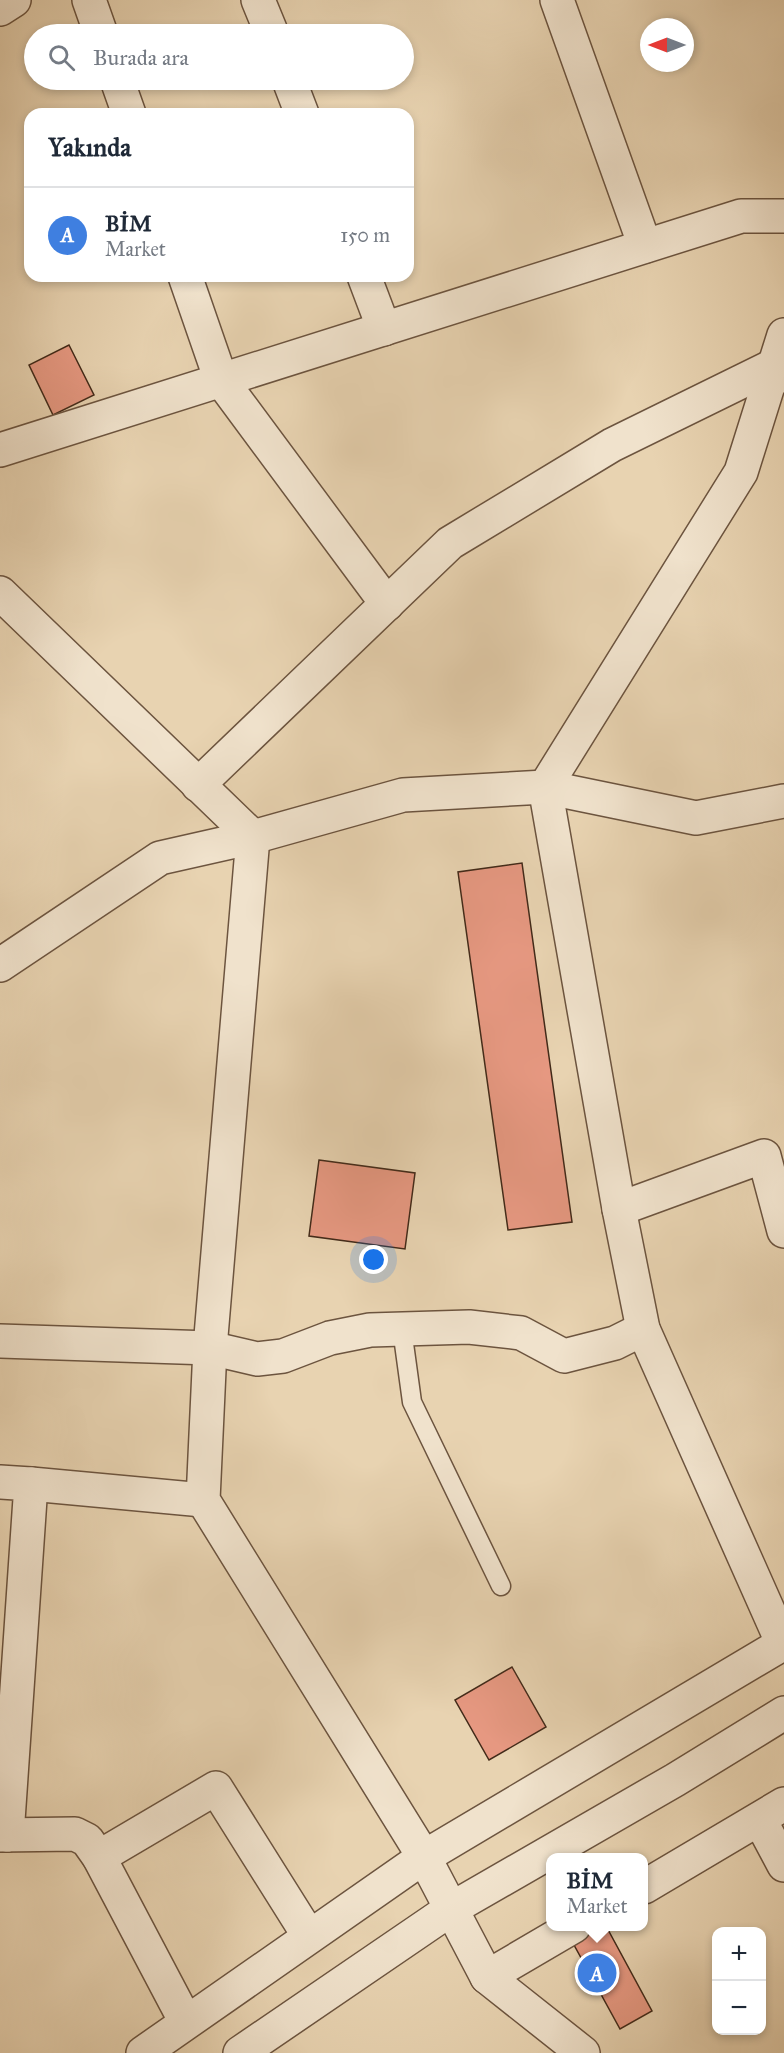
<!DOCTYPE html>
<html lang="tr">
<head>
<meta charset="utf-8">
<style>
  body { margin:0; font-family:"IM FELL Great Primer",serif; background:#f6f6f7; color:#1f2937 }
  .controls { position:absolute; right:18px; bottom:18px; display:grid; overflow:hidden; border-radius:12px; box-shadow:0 3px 9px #0003 }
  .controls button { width:54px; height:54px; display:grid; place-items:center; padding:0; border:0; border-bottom:2px solid #e0e1e3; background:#fff; color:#1f2937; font:30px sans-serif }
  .compass { position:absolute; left:640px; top:18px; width:54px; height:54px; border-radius:50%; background:#fff; box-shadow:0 3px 9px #0003; rotate:270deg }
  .you { position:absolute; left:374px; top:1260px; width:21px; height:21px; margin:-15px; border:4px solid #fff; border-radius:50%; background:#1a73e8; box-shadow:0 0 0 9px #1a73e833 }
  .badge { display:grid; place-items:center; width:39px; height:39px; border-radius:50%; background:#d93025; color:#fff; font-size:20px; font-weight:700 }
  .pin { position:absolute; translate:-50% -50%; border:3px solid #fff; box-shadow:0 2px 6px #0006 }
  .popup { position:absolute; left:546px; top:1853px; width:102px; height:78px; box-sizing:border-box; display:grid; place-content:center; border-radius:12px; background:#fff; filter:drop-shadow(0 2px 4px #0005); font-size:20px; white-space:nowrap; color:#747a83 }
  .popup b { font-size:22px; color:#1f2937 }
  .popup::after { content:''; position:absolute; left:50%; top:100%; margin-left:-12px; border:12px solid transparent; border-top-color:#fff }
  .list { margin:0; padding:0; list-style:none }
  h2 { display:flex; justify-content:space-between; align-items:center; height:78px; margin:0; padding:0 24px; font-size:26px }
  h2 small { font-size:20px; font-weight:400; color:#747a83 }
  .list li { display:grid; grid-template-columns:39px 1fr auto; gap:18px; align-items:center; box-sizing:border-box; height:96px; padding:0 24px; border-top:2px solid #e0e1e3 }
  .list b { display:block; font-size:22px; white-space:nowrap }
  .list p { margin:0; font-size:20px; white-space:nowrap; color:#747a83 }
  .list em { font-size:20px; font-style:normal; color:#747a83 }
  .icon { flex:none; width:33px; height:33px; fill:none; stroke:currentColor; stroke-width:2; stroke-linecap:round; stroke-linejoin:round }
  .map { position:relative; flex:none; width:784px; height:2053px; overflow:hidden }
  .search { position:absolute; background:#fff; box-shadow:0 3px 9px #0003; left:24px; top:24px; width:390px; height:66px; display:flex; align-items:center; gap:15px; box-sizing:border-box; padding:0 21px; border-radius:33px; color:#747a83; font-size:22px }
  .panel { position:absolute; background:#fff; box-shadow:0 3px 9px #0003; left:24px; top:108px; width:390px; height:174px; border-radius:18px }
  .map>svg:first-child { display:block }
</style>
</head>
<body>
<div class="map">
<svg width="784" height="2053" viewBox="0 0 784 2053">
  <rect width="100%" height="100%" fill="#e8d3b1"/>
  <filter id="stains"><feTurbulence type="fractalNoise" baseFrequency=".00333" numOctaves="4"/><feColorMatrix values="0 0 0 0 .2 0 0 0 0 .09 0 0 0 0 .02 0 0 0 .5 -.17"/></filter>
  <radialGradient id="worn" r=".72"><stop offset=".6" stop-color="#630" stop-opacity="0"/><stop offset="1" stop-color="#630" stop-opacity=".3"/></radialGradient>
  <g fill="#e69881" stroke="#422a19" stroke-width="1.5">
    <path d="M69 345 94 395 53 415 29 365Z"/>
    <path d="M522 863 572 1222 508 1230 458 872Z"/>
    <path d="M319 1160 415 1173 405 1249 309 1236Z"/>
    <path d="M512 1667 546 1727 489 1760 455 1700Z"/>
    <path d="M581 1926H606L652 2011 620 2029 568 1934Z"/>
  </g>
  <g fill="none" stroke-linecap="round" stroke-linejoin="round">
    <g stroke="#6c543f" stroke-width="21">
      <path id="service" d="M402 1329 412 1402 501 1586"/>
    </g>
    <g stroke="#6c543f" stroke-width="36">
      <g id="minor">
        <path d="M89 0 101 34"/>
        <path d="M258 0 272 34"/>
        <path d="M557 0 645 246"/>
        <path d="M0 9 14 0"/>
        <path d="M117 80 129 114"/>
        <path d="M289 80 302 114"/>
        <path d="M185 276 221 380 387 604"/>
        <path d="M364 276 384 329"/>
        <path d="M0 450 741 216H784"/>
        <path d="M0 593 253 837 210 1348 203 1500 424 1857 487 1977"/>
        <path d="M198 785 450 543 612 445 775 365 778 377"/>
        <path d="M0 965 160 858 253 837 403 795 545 787 696 818 784 801"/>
        <path d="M619 1209 764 1156 784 1231"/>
        <path d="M0 1341 210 1348 257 1359 283 1356 330 1338 370 1330 469 1327 521 1333 564 1356 615 1343 643 1329"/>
        <path d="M0 1482 31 1484 7 1835"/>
        <path d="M31 1484 203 1500"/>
        <path d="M783 1644 643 1329 619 1209 545 787 741 472 784 335"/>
        <path d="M760 1820 784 1865"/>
        <path d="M0 1835 75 1834 87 1840 99 1857 186 2022"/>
        <path d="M99 1857 216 1788 309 1936"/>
        <path d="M644 1887 784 1804"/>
        <path d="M574 1926 487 1977 583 2053"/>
      </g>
    </g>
    <g stroke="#6c543f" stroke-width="36">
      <g id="tertiary">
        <path d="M143 2053 424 1857 784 1643"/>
        <path d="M240 2053 451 1909 675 1780 784 1713"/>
      </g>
    </g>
    <use href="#service" stroke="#f0e2cc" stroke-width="18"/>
    <use href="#minor" stroke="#f0e2cc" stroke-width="33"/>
    <use href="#tertiary" stroke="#f0e2cc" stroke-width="33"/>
  </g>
  <rect width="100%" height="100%" filter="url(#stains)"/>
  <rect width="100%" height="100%" fill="url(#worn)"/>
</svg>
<div class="controls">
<button>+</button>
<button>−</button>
</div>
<svg class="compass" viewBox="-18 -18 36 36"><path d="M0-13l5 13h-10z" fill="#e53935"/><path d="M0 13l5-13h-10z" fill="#747a83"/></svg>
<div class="you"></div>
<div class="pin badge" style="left:597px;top:1973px;background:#3f7fe0">A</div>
<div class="popup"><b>BİM</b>Market</div>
<div class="search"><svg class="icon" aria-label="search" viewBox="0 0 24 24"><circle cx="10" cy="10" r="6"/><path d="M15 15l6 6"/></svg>Burada ara</div>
<section class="panel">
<h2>Yakında<small></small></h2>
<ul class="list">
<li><span class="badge" style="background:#3f7fe0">A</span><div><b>BİM</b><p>Market</p></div><em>150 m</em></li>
</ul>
</section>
</div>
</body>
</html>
